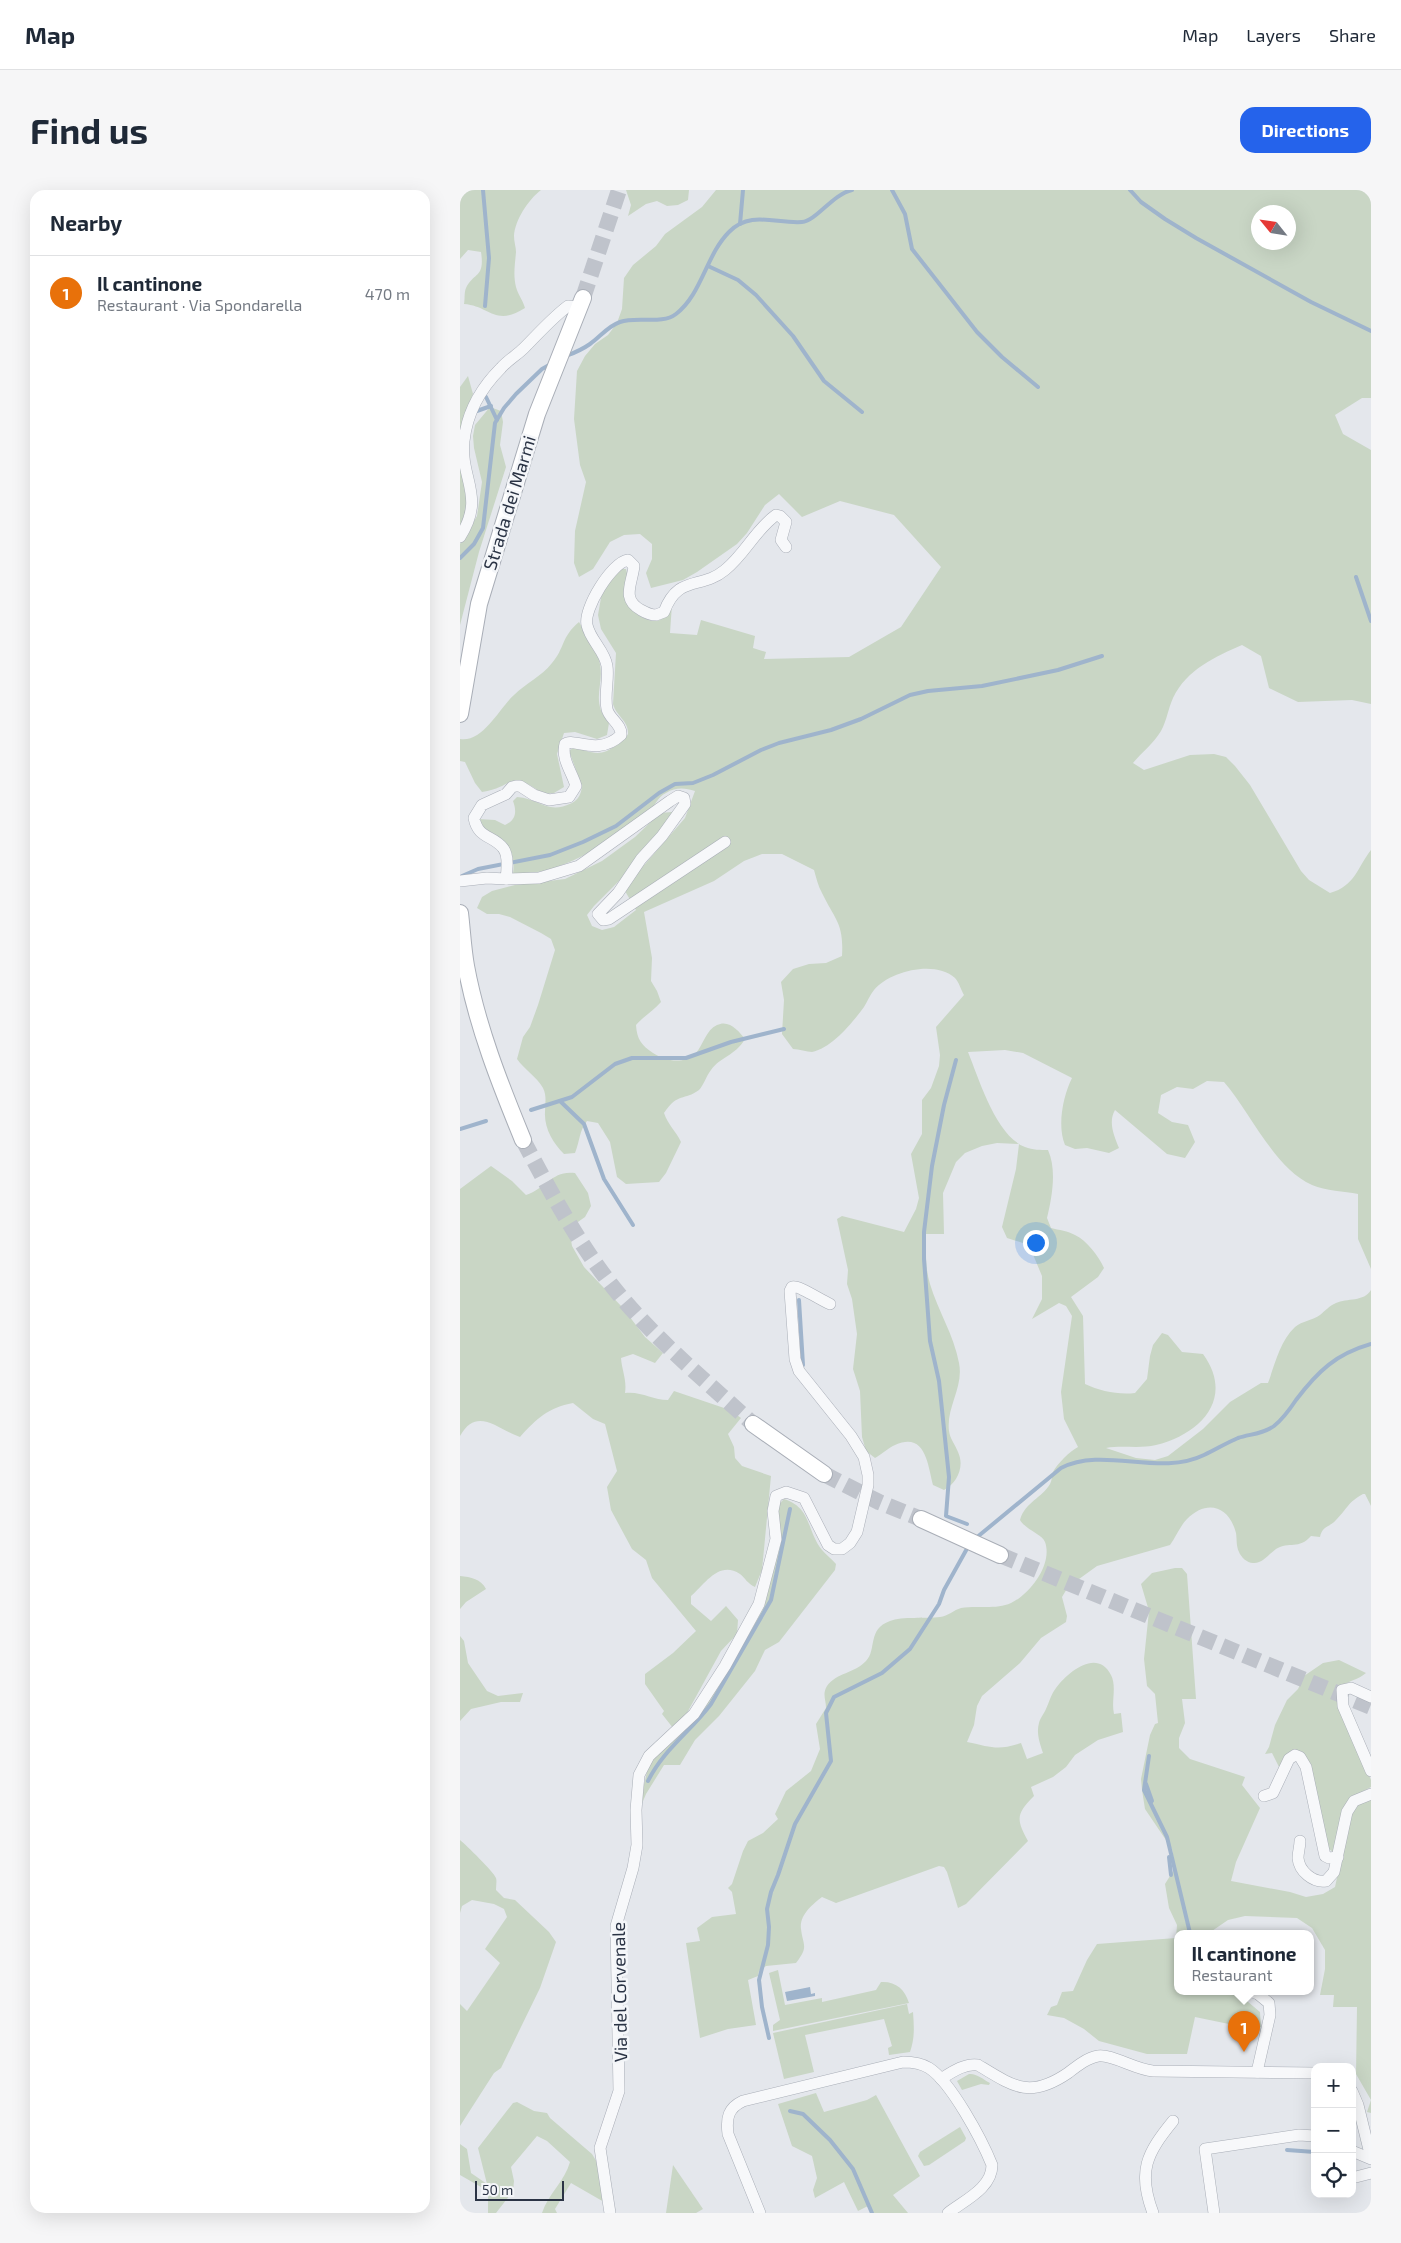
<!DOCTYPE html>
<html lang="en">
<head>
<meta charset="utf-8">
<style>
  body { margin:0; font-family:"Exo 2",sans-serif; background:#f6f6f7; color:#1f2937 }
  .controls { position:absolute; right:15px; bottom:15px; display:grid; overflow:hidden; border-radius:10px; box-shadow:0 5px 20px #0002 }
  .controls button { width:45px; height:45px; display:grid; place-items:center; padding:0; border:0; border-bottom:1px solid #e0e1e3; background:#fff; color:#1f2937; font:25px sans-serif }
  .compass { position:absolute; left:791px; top:15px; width:45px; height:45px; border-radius:50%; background:#fff; box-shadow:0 5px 20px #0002; rotate:300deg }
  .scale { position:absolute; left:15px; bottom:12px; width:89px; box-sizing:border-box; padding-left:5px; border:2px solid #2b3445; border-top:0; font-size:14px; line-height:18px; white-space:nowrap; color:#2b3445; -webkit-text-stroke:4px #f4f6f9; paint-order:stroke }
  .you { position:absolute; left:575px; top:1052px; width:18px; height:18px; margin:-12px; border:4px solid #fff; border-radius:50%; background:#1a73e8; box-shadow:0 0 0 8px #1a73e833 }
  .badge { display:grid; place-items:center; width:32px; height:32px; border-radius:50%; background:#2563eb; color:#fff; font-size:16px; font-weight:700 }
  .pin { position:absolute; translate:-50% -41px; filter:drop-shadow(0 1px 2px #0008) }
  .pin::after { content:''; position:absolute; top:26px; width:18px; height:15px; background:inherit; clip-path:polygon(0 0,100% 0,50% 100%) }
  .popup { position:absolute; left:714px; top:1740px; width:140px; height:65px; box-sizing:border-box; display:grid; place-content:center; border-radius:10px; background:#fff; filter:drop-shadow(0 1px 4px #0005); font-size:16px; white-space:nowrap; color:#747a83 }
  .popup b { font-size:19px; color:#1f2937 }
  .popup::after { content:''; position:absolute; left:50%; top:100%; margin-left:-10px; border:10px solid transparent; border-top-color:#fff }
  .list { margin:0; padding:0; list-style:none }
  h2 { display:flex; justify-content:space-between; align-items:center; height:65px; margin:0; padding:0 20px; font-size:21px }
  h2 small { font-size:16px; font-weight:400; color:#747a83 }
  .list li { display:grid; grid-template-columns:32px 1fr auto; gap:15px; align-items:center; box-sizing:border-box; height:75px; padding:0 20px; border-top:1px solid #e0e1e3 }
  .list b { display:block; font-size:19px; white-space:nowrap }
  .list p { margin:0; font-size:16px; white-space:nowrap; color:#747a83 }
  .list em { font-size:16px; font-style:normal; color:#747a83 }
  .icon { flex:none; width:28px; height:28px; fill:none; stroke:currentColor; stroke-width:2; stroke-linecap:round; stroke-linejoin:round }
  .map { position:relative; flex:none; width:911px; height:2023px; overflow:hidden; border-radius:15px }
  header { display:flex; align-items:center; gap:30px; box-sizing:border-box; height:70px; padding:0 25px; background:#fff; border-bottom:1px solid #e0e1e3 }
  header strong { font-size:24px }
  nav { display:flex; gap:28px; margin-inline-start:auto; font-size:18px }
  .intro { display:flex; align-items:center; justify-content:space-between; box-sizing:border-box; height:120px; padding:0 30px }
  h1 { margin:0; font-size:35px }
  .button { padding:12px 22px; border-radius:15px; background:#2563eb; color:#fff; font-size:18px; font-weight:700 }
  main { display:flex; gap:30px; padding:0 30px }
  aside { flex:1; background:#fff; border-radius:15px; box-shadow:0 5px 20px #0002 }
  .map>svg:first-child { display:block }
</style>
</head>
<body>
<header>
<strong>Map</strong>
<nav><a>Map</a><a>Layers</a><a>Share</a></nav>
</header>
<div class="intro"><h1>Find us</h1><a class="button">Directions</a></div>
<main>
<aside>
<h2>Nearby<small></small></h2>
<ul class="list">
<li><span class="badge" style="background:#e8710a">1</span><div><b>Il cantinone</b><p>Restaurant · Via Spondarella</p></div><em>470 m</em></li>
</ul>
</aside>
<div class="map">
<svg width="911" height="2023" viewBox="0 0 911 2023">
  <rect width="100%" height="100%" fill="#e4e7ec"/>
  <g fill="#c9d6c5" fill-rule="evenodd">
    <path d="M0 0H81C68 10 55 30 54 46 54 52 56 57 56 62 55 74 53 85 56 97 58 105 63 110 65 118 35 137 30 116 4 114 5 110 4 102 6 98 14 82 25 88 21 62L8 60 0 69Z"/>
    <path d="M166 0H229L228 10 218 15 207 16 197 11 186 14 168 26 171 15Z"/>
    <path d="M256 0H911V208H902L875 225 883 244 911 260V514L892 510 838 512 809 498 801 466 782 455C755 467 727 479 713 508 708 519 707 530 701 541 694 553 682 562 673 573L684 580 730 565 754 564 766 567 775 576 790 595 841 681 849 690 870 703C895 696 897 678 911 660V1079L898 1049V1004C884 1001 866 1001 852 995 814 978 791 923 764 892L747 891 733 899 717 897 701 905 698 923 712 932 728 935 735 952 725 968 707 964 655 920C648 932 654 946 659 958L649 963 627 958 615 959 605 955C597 936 603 906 612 888L563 863 545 860 508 862C519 889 536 946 565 957 573 960 580 960 588 960 597 980 592 1007 587 1028L591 1038C599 1040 608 1041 615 1045 627 1051 638 1065 644 1078L638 1087 611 1107 623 1126 625 1194C640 1201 658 1205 675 1203L687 1189 690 1166 693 1155 702 1143 708 1145 722 1162 743 1164C775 1208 741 1244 696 1255 680 1259 662 1255 646 1258L676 1268 695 1270 708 1266 743 1239 770 1212 801 1193H808C815 1174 820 1151 835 1137 842 1131 853 1130 860 1125 865 1121 869 1116 876 1113 887 1108 904 1112 911 1100V1316L905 1304H903C888 1312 887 1319 876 1330 870 1337 862 1336 860 1347L851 1346C839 1360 829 1351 816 1359 809 1364 802 1374 793 1373 787 1373 781 1367 779 1362 776 1356 777 1349 776 1343 769 1316 747 1309 727 1329 720 1336 716 1347 710 1355L637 1376 608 1397 602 1407 607 1426 606 1432 581 1448 560 1473 522 1506 517 1516 514 1535 507 1552C531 1557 538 1561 561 1553L567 1569 583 1563C580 1554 576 1543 579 1533 580 1528 584 1524 586 1519 589 1513 591 1504 596 1498 608 1482 637 1458 651 1485 657 1497 651 1511 654 1524L661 1523 663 1542 638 1550 615 1565 606 1577 593 1587 571 1597 574 1606C556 1624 556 1629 568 1651L506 1714 498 1718 487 1682 484 1677 479 1676 376 1713 362 1707C353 1714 339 1725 341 1739 343 1756 349 1756 336 1773L306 1776 299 1781 298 1786 288 1790 296 1835 268 1839 240 1848 226 1753 240 1751 237 1738 252 1727 276 1724 272 1702 268 1698 272 1694 283 1661 288 1651 303 1643 318 1629 315 1624 326 1601 351 1581 360 1559 356 1534 366 1518C366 1510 362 1504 367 1496 376 1483 395 1483 406 1471 417 1460 407 1439 430 1431 442 1426 466 1429 480 1427 488 1426 494 1420 501 1418 517 1415 536 1420 551 1413 570 1404 593 1374 585 1352 582 1344 566 1340 560 1330 565 1312 582 1308 590 1294 592 1290 592 1286 593 1282 597 1274 610 1261 618 1257L604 1229 601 1202 612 1126 606 1116 599 1113 572 1129 582 1109V1086L569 1055 547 1048 542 1037 556 979 559 954 537 953 522 956 505 963 496 972 483 1003 484 1044H466C466 1061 465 1078 470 1094 478 1121 494 1145 499 1173 504 1197 486 1217 489 1241 490 1249 495 1254 498 1262 505 1277 497 1293 484 1300L473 1295C468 1276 466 1241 435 1255 428 1258 422 1264 415 1268L406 1261 402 1247 400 1201 393 1179 397 1144 392 1109 387 1094 388 1080 377 1029 382 1026 444 1042 456 1019 459 1008 451 964 462 944V910L471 898 479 876 480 865 476 837 504 805C501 800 499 792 495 788 475 770 430 781 414 800 410 805 407 812 404 817 393 832 372 858 352 862 347 862 339 859 333 859L322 844 324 810 321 792 333 779 349 774 366 773 382 766C384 733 375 730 362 703 358 696 356 687 354 680L322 664H302L284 671 254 691 184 722 192 768 191 791 197 801 201 812C193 821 184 826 176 835 177 849 181 855 193 863 205 871 224 875 236 863 243 855 246 840 257 835 269 829 279 841 285 849 275 866 260 867 251 880 246 886 244 895 239 900 224 911 218 902 204 923 208 935 216 941 221 952L206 983 199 992 166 994 157 987 150 952 138 933 127 931C119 941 120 951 115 963L104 964C93 953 84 938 85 922 85 914 87 906 83 898 77 887 64 879 57 869L63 847 70 837 78 815 95 760 91 749 81 743 50 727 39 724H27L17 718 22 707 32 701 55 695 105 689 142 671 175 647 200 623 212 622 213 624 164 686 134 716 127 725 132 736 142 740 154 737 176 720 165 701 179 681 225 628 235 601C225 598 216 597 206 603 197 607 195 617 188 623 162 644 119 672 87 680 77 683 64 683 53 684 57 654 40 650 19 634L18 629 35 630 45 635C56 630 57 622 53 611L57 607C81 609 87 625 112 613 119 609 121 604 122 596L109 561 114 557C121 559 130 563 138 563 148 563 163 552 168 544 169 531 156 526 153 514L156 463 141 439 138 425 142 402 160 379H166C170 389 162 400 165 410 168 421 190 435 200 430 206 427 209 419 212 414L210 443 237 445 241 430 295 446 293 458 306 462 304 469 389 467 441 437 481 377 434 325 380 311 342 327 319 304 305 315 287 343 277 354 237 382 223 390 191 398 186 383 192 369V354L180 344 164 345 150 352 133 379 119 387 114 373 115 341 126 292 120 275 114 229 117 181 125 166 135 154 148 145 157 133 162 119 164 88 173 75 196 56 205 44 242 17ZM798 22H828V52H798Z"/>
    <path d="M8 186 13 204 0 248V197Z"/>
    <path d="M30 217 41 221 43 232 40 255 46 277 19 362 0 435V354L17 326 22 292 14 258 13 246 15 235Z"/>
    <path d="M0 258 8 322 0 340Z"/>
    <path d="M119 432C125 443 136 457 139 470 146 494 129 510 149 533L147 545 137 549 115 542 104 543 97 564 104 597 94 603 83 604C47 578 56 597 22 602L15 593 5 572 0 571V549C23 553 40 517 54 505 66 493 81 487 92 473 105 458 101 447 119 432Z"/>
    <path d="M31 976 52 991 66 1005C87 998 92 980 115 983L128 1003 131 1016 125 1027 115 1034 110 1044 112 1056 124 1077 163 1118 185 1147 203 1163 195 1173 173 1164 161 1168C162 1181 167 1190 165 1203 181 1201 193 1210 208 1210L214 1201 270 1220 281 1228 268 1244 274 1257 275 1268 282 1276 311 1286 302 1380 295 1397C288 1394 285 1388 280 1384 259 1370 245 1394 231 1406V1414L251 1431 266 1416 278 1430 277 1444 261 1461 227 1523 213 1538 202 1524 204 1521 185 1494V1484L213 1463 236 1441 192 1388 186 1370 172 1359 151 1320 147 1297 157 1281 145 1234 133 1229 113 1213C88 1218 77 1228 60 1247 37 1239 17 1216 0 1246V999Z"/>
    <path d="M324 1309C352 1318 346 1340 362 1360 366 1365 372 1369 376 1374L375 1380 319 1452 305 1460 295 1481 259 1526 235 1550 220 1575H204L186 1604 181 1616V1608L189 1573 196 1563 236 1530 295 1429 320 1313Z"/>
    <path d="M715 1378H722L727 1384 736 1509H722L725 1533 719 1548V1558L730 1569 785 1587 782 1595 800 1618 776 1672 771 1691 830 1702 846 1707 863 1704 875 1697 891 1622 899 1613 911 1609V1923L907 1922 911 1910 896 1884 897 1817H873L874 1805H860L865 1779V1760L852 1738 837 1728 785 1726 768 1730 749 1743H718V1801H775L800 1822 801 1837 793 1839 735 1827 727 1864H687L639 1851 624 1839 604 1828 587 1825 591 1817 597 1815 602 1802 613 1801 627 1770 637 1754 716 1748 717 1735 709 1718 705 1694 715 1678 712 1659 685 1619 682 1600 681 1589 690 1545 695 1534 698 1533 695 1504 687 1496 684 1469 689 1421 681 1394 692 1383Z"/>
    <path d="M0 1386C11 1387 21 1389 26 1399L6 1412 0 1419Z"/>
    <path d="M0 1446 4 1451 8 1473 27 1501 38 1506 63 1503 60 1512H41L11 1519 0 1531Z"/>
    <path d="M879 1470 906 1483C898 1490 889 1490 882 1497L884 1525 911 1590V1597L894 1606 873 1662 869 1659 837 1561 832 1560 820 1579 812 1563 805 1564 809 1557 815 1535 827 1510 838 1499 844 1486 863 1473Z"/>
    <path d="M0 1650C6 1655 34 1682 36 1688 37 1691 36 1696 36 1700L44 1708 55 1710 89 1742 96 1752 80 1798 41 1878 34 1883 0 1936V1814L7 1821 40 1773 25 1759 47 1727 44 1719 34 1714 12 1710 2 1716 0 1723Z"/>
    <path d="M318 1780 325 1815 362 1808V1812L416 1800 421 1792C435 1791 445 1799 449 1813L313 1841V1835L320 1830 309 1783Z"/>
    <path d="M447 1814 449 1824 453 1822C454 1836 455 1848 450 1862L429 1865 428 1858 432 1856 424 1829 345 1845 354 1882 324 1889 313 1843Z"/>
    <path d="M509 1884C516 1883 523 1889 530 1893L529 1895 521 1894 502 1900 497 1891Z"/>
    <path d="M356 1903 364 1922 407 1910 416 1905 460 1986 433 2005 448 2023H414L408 2016 398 2021 384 1992 355 2008 353 2000 357 1988 352 1966 332 1956 318 1914Z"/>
    <path d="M57 1912 74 1921 87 1923 90 1928 132 1964 138 1974 144 2012 111 1993 95 2019 97 2023H82C88 2004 105 1991 110 1972L87 1951 77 1946 51 1977 54 1991 53 2001 36 2023H28V2001L0 1985V1954L7 1959 11 1983 27 1994 18 1958 53 1913Z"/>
    <path d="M500 1937 506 1948 505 1951 469 1975 464 1976 458 1966 460 1962Z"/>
    <path d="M213 1975 243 2019 236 2023H206Z"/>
  </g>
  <path fill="#9fb4cc" d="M350 1797 351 1804 355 1803V1806L327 1811 325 1802Z"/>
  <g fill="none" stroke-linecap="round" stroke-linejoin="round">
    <g stroke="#9fb4cc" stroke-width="4">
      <path d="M23 0 29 68 25 116"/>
      <path d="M432 0 445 24 452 59 517 142 542 167 578 197"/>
      <path d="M670 0 681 12 705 29 736 48 851 112 911 141"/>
      <path d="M280 34 283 0"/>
      <path d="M248 76 278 90 296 105 333 146 364 191 402 222"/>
      <path d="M106 166C114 163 123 159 130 154 140 147 148 136 160 132 177 126 202 135 216 124 242 104 246 65 269 42 290 20 316 34 342 32 356 31 373 4 392 0"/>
      <path d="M26 207 37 230"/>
      <path d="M14 222 31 216"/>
      <path d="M0 368 14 354 23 338 35 233 44 218 56 204 82 179 91 174"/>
      <path d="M896 387 911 431"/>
      <path d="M2 686 18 679 90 665 123 652 156 636 199 603 215 594 233 593 253 585 301 560 319 553 371 540 401 529 450 505 468 501 522 496 598 480 642 466"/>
      <path d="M496 870 484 915 472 976 464 1042V1069L470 1151 479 1191 489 1287 486 1326 507 1334"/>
      <path d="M100 911 124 934 144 989 173 1035"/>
      <path d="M71 920 112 907 155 874 172 868H226L271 852 324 839"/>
      <path d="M0 939 26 931"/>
      <path d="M339 1110 343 1175"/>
      <path d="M516 1348 601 1278C644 1256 699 1287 744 1265 755 1260 766 1253 778 1248 790 1244 803 1244 814 1236 823 1229 830 1219 836 1210 858 1181 876 1164 911 1154"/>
      <path d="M689 1566 684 1600 707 1647 730 1743"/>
      <path d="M188 1591C203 1560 231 1541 251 1514L311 1410 330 1319"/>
      <path d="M686 1594 692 1611"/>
      <path d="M709 1667 711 1685"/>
      <path d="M309 1848 302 1817 299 1790 308 1755 309 1737 307 1719 311 1702 318 1685 335 1634 371 1571 366 1523 374 1507 422 1483 450 1459 479 1414 484 1400 509 1355"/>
      <path d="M330 1921 343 1924 370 1950 393 1979 412 2023"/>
      <path d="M827 1960 855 1962"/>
    </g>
    <g stroke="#bfc3cb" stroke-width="16" stroke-dasharray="16 8" stroke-linecap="butt">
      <path d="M123 108 159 0"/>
      <path d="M63 950C91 1003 119 1055 157 1102 197 1151 247 1192 293 1234"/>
      <path d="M364 1284 419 1312 461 1329"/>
      <path d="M540 1365 911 1517"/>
    </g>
    <g stroke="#a9aeb7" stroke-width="12">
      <g id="minor">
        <path d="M0 347C26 306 0 290 4 251 7 222 21 198 41 178 48 170 57 165 64 158 79 143 92 128 108 116L119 117"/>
        <path d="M46 689 79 688 119 676 210 611 218 606 224 608 225 614 202 646 181 669 158 703 138 724 143 730 149 729 265 652"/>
        <path d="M0 691 27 688 46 689C47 681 49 665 43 658 33 645 18 649 14 628L22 615 46 604 52 597 56 596H60L74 605 89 610 109 607 116 596C112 582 101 569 105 554 113 547 138 567 161 545 162 534 149 529 147 519 144 505 149 490 147 476 145 461 130 450 127 435 123 419 152 372 168 370L174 376C172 394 161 409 181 420 186 423 190 425 196 425L204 422C218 384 241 400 265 380 285 364 296 339 316 325L320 326 326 332 321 350 326 357"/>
        <path d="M911 1507 891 1498 882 1500 883 1516 911 1581"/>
        <path d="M804 1606 813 1603 829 1569 835 1565 840 1567 846 1577 865 1666 869 1668 878 1667"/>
        <path d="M840 1651C840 1657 838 1662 838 1668 839 1681 853 1693 866 1691L874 1682 887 1622 894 1611 911 1604"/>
        <path d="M790 1801 798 1804 809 1813 810 1825 797 1882"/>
        <path d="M481 1889C492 1882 505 1873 518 1875 554 1897 570 1909 608 1883 617 1876 627 1868 638 1866 652 1864 676 1880 693 1881L855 1883"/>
        <path d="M892 1901 898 1915 911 1968"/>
        <path d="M892 1961 911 1969"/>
        <path d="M892 1988 911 1983"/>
        <path d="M150 2023 140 1958 159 1901 156 1736 173 1678 177 1655 176 1620 179 1585 189 1566 234 1524 265 1476 299 1414 316 1349 313 1321 316 1306 326 1302 344 1308 368 1355 374 1359H382L390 1353 397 1342 408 1295V1285L404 1267 391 1246 339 1181 335 1169 330 1101 332 1097C339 1095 360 1110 370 1114"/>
        <path d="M300 2023 268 1944C266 1928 268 1918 283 1911L443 1872C453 1872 461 1873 469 1878 491 1892 522 1950 532 1975 532 1998 505 2010 488 2023"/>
        <path d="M693 2023C677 1981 687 1963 713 1931"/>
        <path d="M754 2023 745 1959 839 1945 855 1946"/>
      </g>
    </g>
    <g stroke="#a9aeb7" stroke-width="18">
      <g id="secondary">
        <path d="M0 524 19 414 77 224 123 108"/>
        <path d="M0 723C2 740 3 759 6 776 17 836 40 894 63 950"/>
        <path d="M293 1234 364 1284"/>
        <path d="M461 1329 540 1365"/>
      </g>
    </g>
    <use href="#minor" stroke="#f7f8fa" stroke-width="11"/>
    <use href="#secondary" stroke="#fff" stroke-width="16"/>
  </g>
  <g text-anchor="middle" stroke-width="5" stroke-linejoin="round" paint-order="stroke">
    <g font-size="18" fill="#2b3445" stroke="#f4f6f9">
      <text transform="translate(50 313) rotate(-73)" y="6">Strada dei Marmi</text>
      <text transform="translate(160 1802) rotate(-91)" y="6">Via del Corvenale</text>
    </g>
  </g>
</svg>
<div class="controls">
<button>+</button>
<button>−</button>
<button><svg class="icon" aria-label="locate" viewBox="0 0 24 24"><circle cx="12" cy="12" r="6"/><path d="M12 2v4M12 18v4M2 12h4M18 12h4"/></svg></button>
</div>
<svg class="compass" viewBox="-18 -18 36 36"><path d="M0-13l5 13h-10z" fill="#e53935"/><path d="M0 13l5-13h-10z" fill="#747a83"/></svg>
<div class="scale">50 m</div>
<div class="you"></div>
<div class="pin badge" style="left:784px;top:1862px;background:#e8710a">1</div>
<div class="popup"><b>Il cantinone</b>Restaurant</div>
</div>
</main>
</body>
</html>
